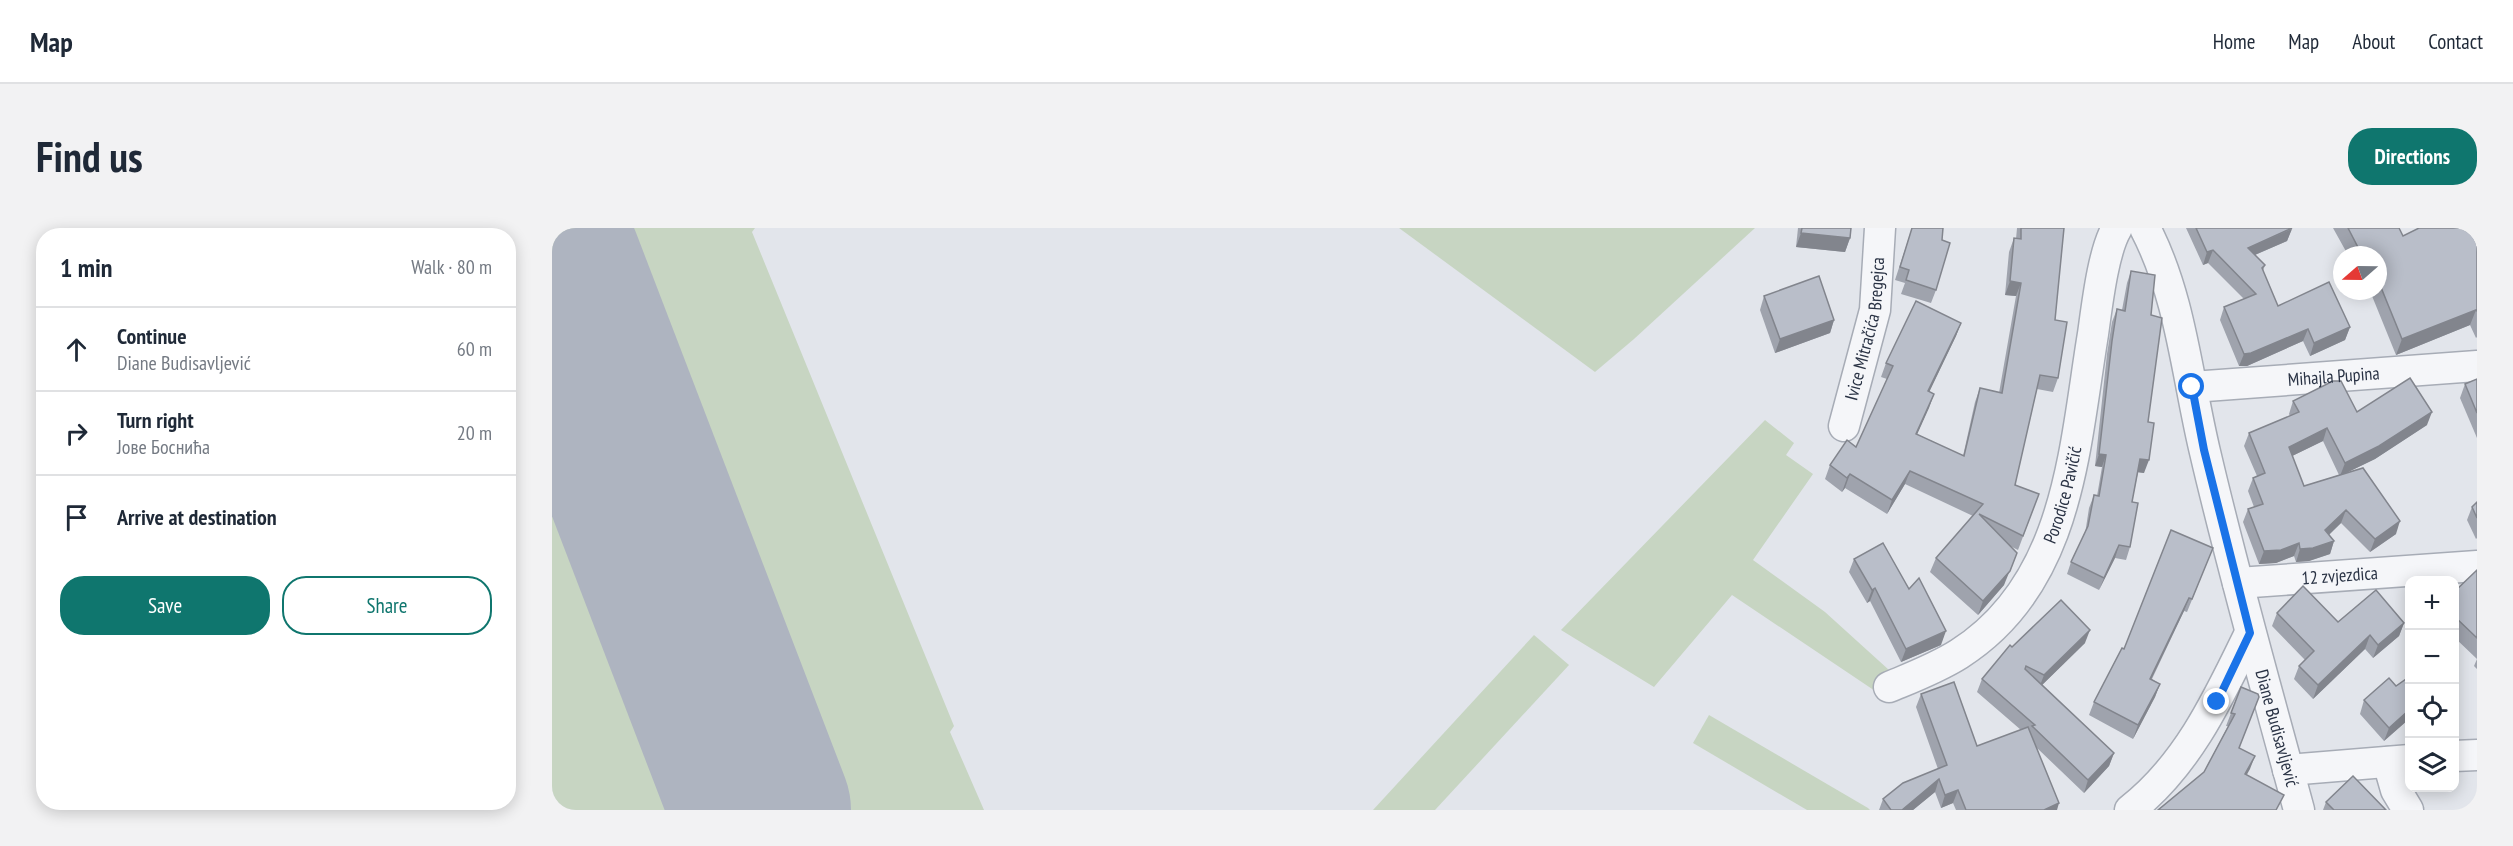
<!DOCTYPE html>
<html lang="en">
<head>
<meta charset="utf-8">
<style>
  body { margin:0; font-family:"PT Sans Narrow",sans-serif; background:#f2f2f3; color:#1f2937 }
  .controls { position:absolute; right:18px; bottom:18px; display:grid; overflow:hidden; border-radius:12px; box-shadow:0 3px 15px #0003 }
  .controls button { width:54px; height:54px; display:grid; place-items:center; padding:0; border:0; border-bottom:2px solid #e0e1e3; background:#fff; color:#1f2937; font:30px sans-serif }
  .compass { position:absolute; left:1781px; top:18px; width:54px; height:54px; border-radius:50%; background:#fff; box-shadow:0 3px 15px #0003; rotate:250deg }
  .stop { position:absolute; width:18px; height:18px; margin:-14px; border:4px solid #1a73e8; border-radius:50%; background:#fff }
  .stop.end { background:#1a73e8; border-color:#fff; box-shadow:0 2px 6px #0008 }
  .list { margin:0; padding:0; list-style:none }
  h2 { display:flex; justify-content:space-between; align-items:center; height:78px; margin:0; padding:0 24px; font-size:26px }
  h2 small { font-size:20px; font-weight:400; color:#747a83 }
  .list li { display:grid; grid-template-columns:39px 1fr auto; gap:18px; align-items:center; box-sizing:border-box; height:84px; padding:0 24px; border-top:2px solid #e0e1e3 }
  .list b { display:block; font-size:22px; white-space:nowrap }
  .list p { margin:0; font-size:20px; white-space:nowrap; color:#747a83 }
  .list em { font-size:20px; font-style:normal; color:#747a83 }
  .actions { display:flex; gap:12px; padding:18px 24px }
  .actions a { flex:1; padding:14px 0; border:2px solid #0f766e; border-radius:24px; text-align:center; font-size:21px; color:#0f766e }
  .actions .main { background:#0f766e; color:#fff }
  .icon { flex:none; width:33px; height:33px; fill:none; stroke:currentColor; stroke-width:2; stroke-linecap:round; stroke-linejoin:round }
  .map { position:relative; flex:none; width:1925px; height:582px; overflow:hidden; border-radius:24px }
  header { display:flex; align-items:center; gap:36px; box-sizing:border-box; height:84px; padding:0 30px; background:#fff; border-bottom:2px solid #e0e1e3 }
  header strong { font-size:28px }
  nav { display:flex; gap:33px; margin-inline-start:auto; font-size:21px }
  .intro { display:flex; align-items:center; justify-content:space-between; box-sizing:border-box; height:144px; padding:0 36px }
  h1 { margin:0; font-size:42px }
  .button { padding:15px 27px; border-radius:24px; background:#0f766e; color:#fff; font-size:21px; font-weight:700 }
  main { display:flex; gap:36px; padding:0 36px }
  aside { flex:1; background:#fff; border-radius:24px; box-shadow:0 3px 15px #0003 }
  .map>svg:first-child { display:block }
</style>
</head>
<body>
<header>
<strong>Map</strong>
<nav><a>Home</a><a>Map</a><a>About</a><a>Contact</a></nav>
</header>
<div class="intro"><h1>Find us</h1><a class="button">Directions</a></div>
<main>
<aside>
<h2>1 min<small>Walk · 80 m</small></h2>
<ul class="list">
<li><svg class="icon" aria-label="ahead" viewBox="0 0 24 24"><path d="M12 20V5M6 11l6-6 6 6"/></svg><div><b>Continue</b><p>Diane Budisavljević</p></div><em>60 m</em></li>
<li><svg class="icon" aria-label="right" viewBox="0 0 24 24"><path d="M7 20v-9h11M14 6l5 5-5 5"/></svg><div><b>Turn right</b><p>Јове Боснића</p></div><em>20 m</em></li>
<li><svg class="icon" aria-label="arrive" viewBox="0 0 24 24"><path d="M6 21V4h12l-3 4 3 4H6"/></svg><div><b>Arrive at destination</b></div></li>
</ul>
<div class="actions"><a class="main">Save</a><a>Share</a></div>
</aside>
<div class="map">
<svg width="1925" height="582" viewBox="0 0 1925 582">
  <rect width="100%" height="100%" fill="#e2e5eb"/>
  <g fill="#c7d5c2">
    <path d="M0 0H203L200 4 402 498 398 504 432 582H0Z"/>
    <path d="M847 0H1203L1082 111 1043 144Z"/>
    <path d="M1213 192 1242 215 1234 227 1261 246 1201 332 1273 384 1337 442 1341 465 1338 473 1180 367 1102 459 1009 402Z"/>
    <path d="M982 407 1017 437 883 582H821Z"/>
    <path d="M1157 487 1316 580 1318 582H1255L1141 515Z"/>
  </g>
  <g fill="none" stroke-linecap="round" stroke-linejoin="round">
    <path stroke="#aeb4c0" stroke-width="180" d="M0 37 209 582"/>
    <g stroke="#a7acb6" stroke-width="33">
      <g id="minor">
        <path id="s1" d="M1593 0C1629 69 1635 149 1653 224 1681 344 1715 463 1747 582"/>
        <path id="s2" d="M1640 159 1925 138"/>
        <path id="s3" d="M1292 198 1323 82 1328 0"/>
        <path id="s4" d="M1686 355 1925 338"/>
        <path id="s5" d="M1337 459C1361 449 1385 440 1407 426 1517 356 1522 222 1541 106 1545 78 1551 23 1565 0"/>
        <path d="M1902 528 1925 527"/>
        <path d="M1836 534 1844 562 1856 582"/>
        <path d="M1736 542 1858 532"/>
        <path d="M1578 582C1636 537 1667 469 1698 405"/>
      </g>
    </g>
    <use href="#minor" stroke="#f5f6f9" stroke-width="30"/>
  </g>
  <g fill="#9fa3ad" fill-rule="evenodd">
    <path d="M1246 0H1299L1298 10 1293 24 1244 19Z"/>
    <path d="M1360 0H1391L1384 62 1379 75 1349 66 1353 55 1343 52Z"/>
    <path d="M1465 0H1512L1503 92 1506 150 1501 164 1485 161 1463 257 1487 266 1466 322 1458 318 1452 357 1426 387 1378 344 1384 330 1421 288 1353 256 1335 286 1293 260 1290 264 1273 251 1278 237 1304 219 1335 151 1329 149 1334 135 1409 95 1404 108 1377 164 1382 166 1365 206 1411 228 1423 174 1428 160 1447 165 1464 68 1453 67 1457 24 1462 10 1464 11Z"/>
    <path d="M1634 0H1740L1735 13 1703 27 1713 37 1711 43 1726 78 1798 99 1793 112 1758 128 1751 113 1695 138H1687L1668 92 1672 79 1692 71 1656 35 1651 37Z"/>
    <path d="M1781 0H1847L1851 8 1925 0V109L1924 110 1918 97 1844 127 1818 63H1826V27H1796Z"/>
    <path d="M1579 43 1599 87 1596 194 1592 245 1586 244 1580 274 1578 319 1574 332 1563 330 1547 362 1515 346 1519 334 1533 306 1537 280 1542 267 1545 268 1550 239 1543 238 1555 126 1560 94 1565 81 1570 82 1575 55Z"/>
    <path d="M1212 68 1282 92 1278 105 1223 125 1208 82Z"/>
    <path d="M1925 151V210L1908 170 1913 156Z"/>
    <path d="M1741 173 1875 197 1823 231 1796 244 1844 306 1818 324 1789 295 1777 307 1782 313 1778 326 1757 333 1744 334 1742 328 1724 335 1707 336 1691 294 1696 281 1702 279 1696 263 1701 250 1705 248 1692 218 1697 205 1738 188 1737 186ZM1771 213 1787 247 1752 258 1740 228Z"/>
    <path d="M1925 274V310L1924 311 1915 292 1920 279Z"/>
    <path d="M1661 320 1635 384 1632 383 1600 451 1608 456 1603 469 1581 511 1537 487 1542 474 1572 421Z"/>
    <path d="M1302 331 1357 361 1389 417 1349 434 1318 373 1315 375 1297 344Z"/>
    <path d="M1925 342V441L1922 438 1925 431 1902 409V364Z"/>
    <path d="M1725 385 1786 394 1852 395 1847 408 1821 430 1813 421 1761 471 1742 451 1747 438 1753 432 1720 398Z"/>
    <path d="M1533 415 1490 457 1562 525 1557 538 1532 565 1485 520 1505 582H1404L1401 575 1389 580 1383 564 1361 582H1327L1331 571 1386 541 1364 479 1369 466 1425 518 1469 502 1425 464 1430 451 1460 419Z"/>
    <path d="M1857 449V491L1832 513 1808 486 1812 472 1844 458Z"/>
    <path d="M1689 459 1688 520 1698 541 1652 544 1676 498H1674Z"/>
    <path d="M1774 574 1834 582H1771Z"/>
  </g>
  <g fill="#82858d">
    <path d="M1740 1 1735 13 1691 32 1696 20Z"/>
    <path d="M1249 5 1298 10 1293 24 1244 19Z"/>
    <path d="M1661 22 1656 35 1651 37 1655 24Z"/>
    <path d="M1458 53 1469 55 1464 68 1453 67Z"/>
    <path d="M1924 82 1918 97 1844 127 1850 111Z"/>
    <path d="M1282 92 1278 105 1223 125 1228 111Z"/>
    <path d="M1409 95 1404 108 1371 177 1376 163Z"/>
    <path d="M1798 99 1793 112 1758 128 1762 115Z"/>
    <path d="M1756 101 1751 113 1695 138H1687L1692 126Z"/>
    <path d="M1382 166 1377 180 1359 220 1364 206Z"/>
    <path d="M1880 184 1875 197 1823 231 1788 248 1793 235Z"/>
    <path d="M1775 200 1771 213 1732 232 1737 219Z"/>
    <path d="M1547 226 1554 227 1550 239 1543 238Z"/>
    <path d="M1588 231 1597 232 1592 245 1584 244Z"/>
    <path d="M1358 243 1353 256 1335 286 1340 272Z"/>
    <path d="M1298 246 1293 260 1290 264 1295 250Z"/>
    <path d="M1794 282 1789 295 1768 315 1773 302Z"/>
    <path d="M1848 293 1844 306 1818 324 1823 311Z"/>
    <path d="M1782 313 1778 326 1757 333 1744 334 1748 321Z"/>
    <path d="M1747 315 1742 328 1724 335 1707 336 1712 323Z"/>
    <path d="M1567 317 1563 330 1547 362 1552 350Z"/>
    <path d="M1465 325 1452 357 1426 387 1431 373Z"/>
    <path d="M1323 360 1318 373 1315 375 1320 362Z"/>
    <path d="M1637 370 1632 383 1593 464 1598 451Z"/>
    <path d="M1852 395 1847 408 1821 430 1826 417Z"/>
    <path d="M1538 402 1533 415 1487 460 1492 447Z"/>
    <path d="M1394 403 1389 417 1349 434 1354 421Z"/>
    <path d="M1818 407 1813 421 1761 471 1766 457Z"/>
    <path d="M1608 456 1603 469 1581 511 1586 497Z"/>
    <path d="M1857 482V491L1832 513 1837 500Z"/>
    <path d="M1562 525 1557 538 1532 565 1536 552Z"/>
    <path d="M1703 528 1698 541 1688 559 1693 546Z"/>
    <path d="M1387 551 1383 564 1361 582H1350Z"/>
    <path d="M1406 562 1401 575 1389 580 1393 567Z"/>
    <path d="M1507 575 1505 582H1492Z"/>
  </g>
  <g fill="#b9bec9" stroke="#82858d" stroke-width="1.5">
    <path d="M1250 0H1299L1298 10 1249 5Z"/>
    <path d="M1360 0H1391L1390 12 1398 15 1384 62 1354 52 1357 42 1348 39Z"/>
    <path d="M1469 0H1512L1503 92 1515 94 1506 150 1488 147 1463 257 1487 266 1471 308 1427 286 1465 325 1458 343 1431 373 1384 330 1431 276 1358 243 1340 272 1298 246 1295 250 1278 237 1295 212 1304 219 1341 138 1334 135 1364 73 1409 95 1376 163 1382 166 1364 206 1412 228 1428 160 1450 165 1469 55 1458 53 1462 10 1469 11Z"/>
    <path d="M1644 0H1740L1696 20 1713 37 1710 40 1726 78 1777 54 1798 99 1762 115 1756 101 1699 125 1692 126 1672 79 1704 66 1661 22 1655 24Z"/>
    <path d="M1796 0H1847L1851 8 1867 0H1925V83L1924 82 1850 111 1826 52V27H1810Z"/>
    <path d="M1579 43 1603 47 1599 87 1610 90 1596 194 1602 195 1597 232 1588 231 1580 274 1586 275 1578 319 1567 317 1552 350 1519 334 1536 298 1542 267 1547 268 1554 227 1547 226 1560 113 1565 81 1573 83Z"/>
    <path d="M1267 48 1282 92 1228 111 1212 68Z"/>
    <path d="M1858 150 1880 184 1827 218 1793 235 1775 200 1737 219 1752 258 1811 240 1848 293 1823 311 1794 282 1773 302 1782 313 1761 320 1748 321 1747 315 1729 322 1712 323 1696 281 1711 276 1701 250 1713 245 1697 205 1747 184 1741 173 1781 153H1789L1805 184Z"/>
    <path d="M1925 151V185L1913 156Z"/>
    <path d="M1925 274V290L1920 279Z"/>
    <path d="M1619 302 1661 320 1640 371 1637 370 1598 451 1608 456 1586 497 1542 474 1570 420 1572 421Z"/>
    <path d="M1331 315 1357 361 1367 350 1394 403 1354 421 1323 360 1320 362 1302 331Z"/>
    <path d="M1925 342V410L1902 388V364Z"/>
    <path d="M1751 358 1786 394 1824 362 1852 395 1826 417 1818 407 1766 457 1747 438 1762 423 1725 385Z"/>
    <path d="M1509 372 1538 402 1492 447 1474 438 1473 441 1562 525 1536 552 1480 498 1483 497 1430 451 1458 417 1460 419Z"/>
    <path d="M1857 449V482L1837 500 1812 472 1837 450 1844 458Z"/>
    <path d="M1402 454 1425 518 1476 499 1507 575 1492 582H1414L1406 562 1393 567 1387 551 1350 582H1339L1331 571 1351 555 1395 537 1369 466Z"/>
    <path d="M1689 459 1706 466 1707 469 1687 520 1703 528 1693 546 1732 567 1724 582H1606L1652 544 1683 486 1679 485Z"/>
    <path d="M1801 548 1834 582H1782L1774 574Z"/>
  </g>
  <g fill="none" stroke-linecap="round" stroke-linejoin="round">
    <path stroke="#1a73e8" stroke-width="8" d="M1640 159 1652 222 1698 405 1665 474"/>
  </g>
  <g text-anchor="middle" stroke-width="4.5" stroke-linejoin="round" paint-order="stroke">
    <g font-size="18" fill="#293244" stroke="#f2f4f8">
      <text dy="6" stroke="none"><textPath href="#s3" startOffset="100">Ivice Mitračića Bregejca</textPath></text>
      <text dy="6" stroke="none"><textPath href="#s2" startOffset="142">Mihajla Pupina</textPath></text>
      <text dy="6" stroke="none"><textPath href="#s5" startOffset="273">Porodice Pavičić</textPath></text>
      <text dy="6" stroke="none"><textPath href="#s4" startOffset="102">12 zvjezdica</textPath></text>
      <text dy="6" stroke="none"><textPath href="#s1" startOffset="518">Diane Budisavljević</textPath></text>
    </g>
  </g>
</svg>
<div class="controls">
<button>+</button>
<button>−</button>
<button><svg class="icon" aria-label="locate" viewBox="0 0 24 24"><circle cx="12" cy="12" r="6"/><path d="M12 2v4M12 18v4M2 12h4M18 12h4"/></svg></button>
<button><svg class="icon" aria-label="layers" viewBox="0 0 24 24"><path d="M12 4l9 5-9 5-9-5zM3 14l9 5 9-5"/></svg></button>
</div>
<svg class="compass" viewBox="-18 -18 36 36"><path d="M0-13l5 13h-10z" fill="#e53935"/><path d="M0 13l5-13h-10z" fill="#747a83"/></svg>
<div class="stop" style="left:1640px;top:159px"></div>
<div class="stop end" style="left:1665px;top:474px"></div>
</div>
</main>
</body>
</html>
